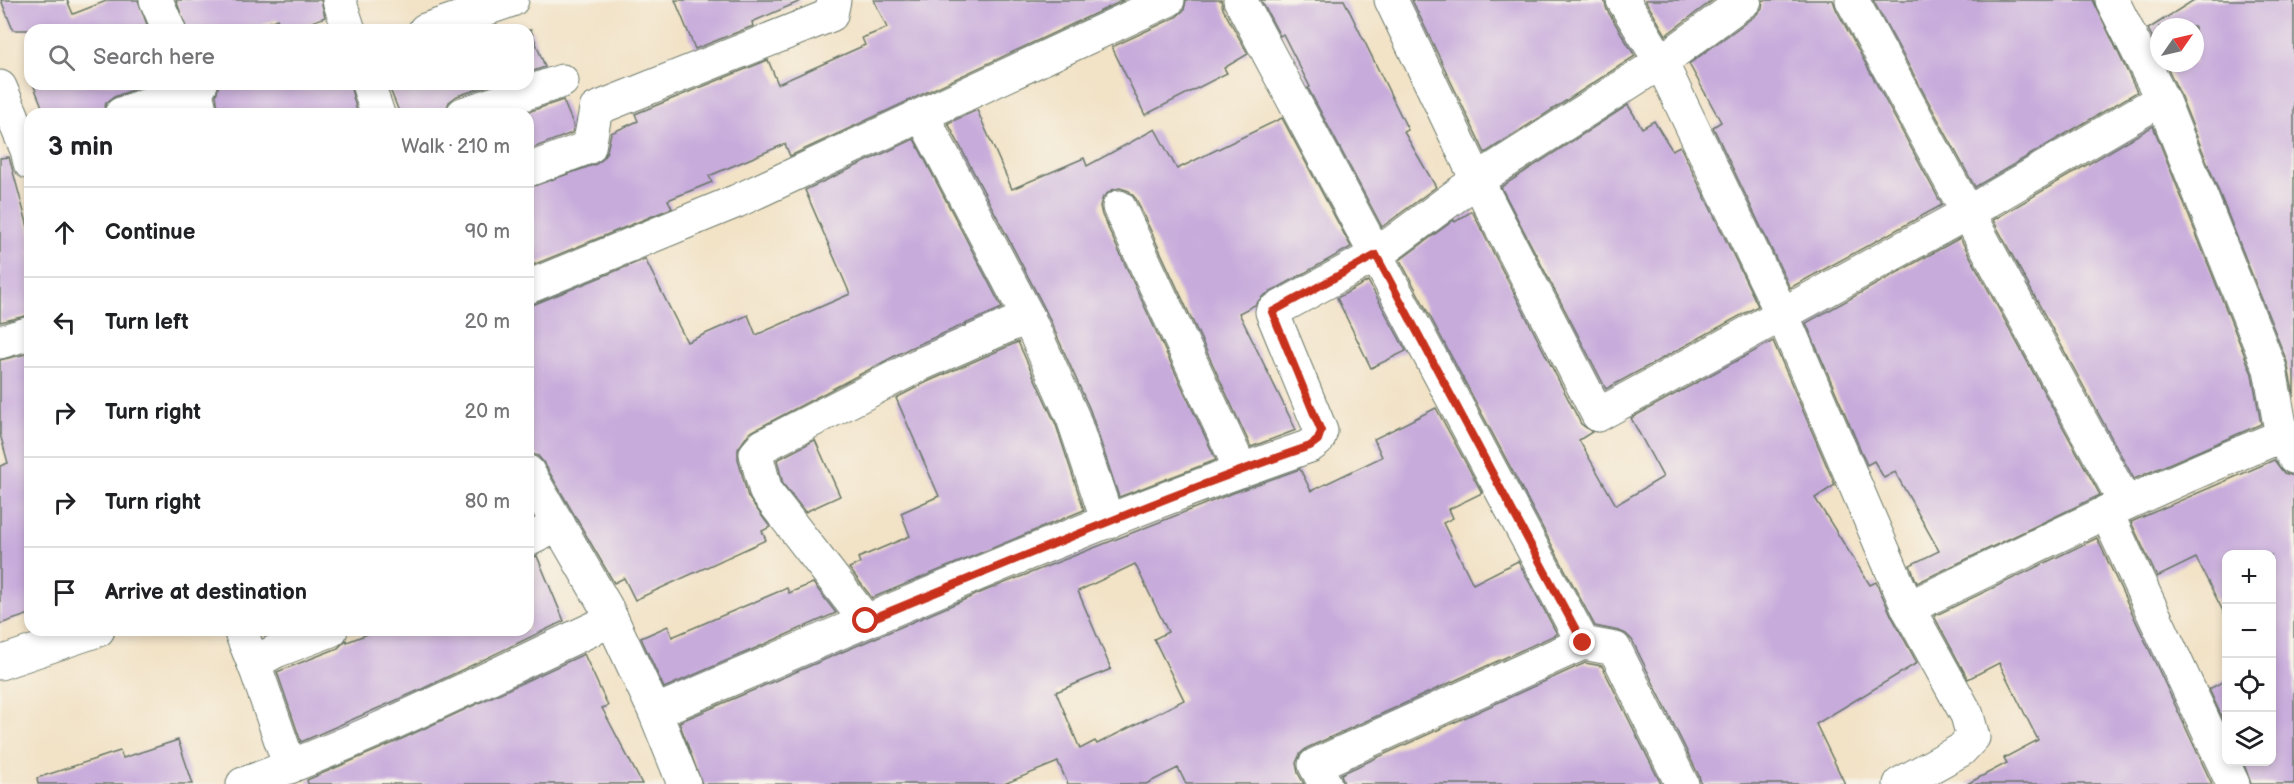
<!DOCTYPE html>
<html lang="en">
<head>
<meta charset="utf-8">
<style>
  body { margin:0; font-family:"Balsamiq Sans",sans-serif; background:#f2f2f2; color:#202124 }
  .controls { position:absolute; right:18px; bottom:18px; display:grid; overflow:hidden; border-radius:12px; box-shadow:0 3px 9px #0003 }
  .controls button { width:54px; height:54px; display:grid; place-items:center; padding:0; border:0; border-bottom:2px solid #e0e0e0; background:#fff; color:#202124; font:30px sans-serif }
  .compass { position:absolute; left:2150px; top:18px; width:54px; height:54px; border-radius:50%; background:#fff; box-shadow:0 3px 9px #0003; rotate:56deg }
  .stop { position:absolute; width:18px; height:18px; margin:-14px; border:4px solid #c8321e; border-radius:50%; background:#fff }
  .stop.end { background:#c8321e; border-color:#fff; box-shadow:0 2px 6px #0008 }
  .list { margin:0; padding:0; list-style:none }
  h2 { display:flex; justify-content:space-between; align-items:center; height:78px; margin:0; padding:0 24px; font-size:26px }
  h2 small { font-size:20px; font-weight:400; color:#757577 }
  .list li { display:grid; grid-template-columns:39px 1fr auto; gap:18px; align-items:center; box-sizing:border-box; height:90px; padding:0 24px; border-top:2px solid #e0e0e0 }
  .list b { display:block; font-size:22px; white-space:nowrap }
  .list em { font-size:20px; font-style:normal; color:#757577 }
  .icon { flex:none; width:33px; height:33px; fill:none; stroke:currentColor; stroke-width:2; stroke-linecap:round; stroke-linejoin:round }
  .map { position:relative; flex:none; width:2294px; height:784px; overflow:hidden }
  .search { position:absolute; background:#fff; box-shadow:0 3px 9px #0003; left:24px; top:24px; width:510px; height:66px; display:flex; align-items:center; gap:15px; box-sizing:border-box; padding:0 21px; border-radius:18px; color:#757577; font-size:22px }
  .panel { position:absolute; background:#fff; box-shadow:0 3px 9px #0003; left:24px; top:108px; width:510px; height:528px; border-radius:18px }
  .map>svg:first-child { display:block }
</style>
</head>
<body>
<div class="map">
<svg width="2294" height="784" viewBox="0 0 2294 784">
  <rect width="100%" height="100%" fill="#f7f3e8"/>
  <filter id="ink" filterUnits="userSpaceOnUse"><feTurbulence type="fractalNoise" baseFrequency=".0167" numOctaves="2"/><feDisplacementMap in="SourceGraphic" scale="12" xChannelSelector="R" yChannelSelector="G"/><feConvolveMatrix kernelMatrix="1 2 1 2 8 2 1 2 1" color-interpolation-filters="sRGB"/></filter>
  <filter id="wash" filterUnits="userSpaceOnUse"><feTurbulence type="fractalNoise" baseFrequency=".008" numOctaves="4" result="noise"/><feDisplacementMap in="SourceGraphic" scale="24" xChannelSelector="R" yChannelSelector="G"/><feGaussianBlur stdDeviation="1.35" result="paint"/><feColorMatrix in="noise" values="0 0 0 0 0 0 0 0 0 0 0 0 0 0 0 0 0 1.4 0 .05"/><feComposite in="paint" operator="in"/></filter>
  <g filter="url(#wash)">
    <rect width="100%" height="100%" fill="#f2e2c6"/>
    <g id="blocks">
      <g fill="#c7abdb" fill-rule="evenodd">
        <path d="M1 0H67L73 14 109 0H138L149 30H13Z"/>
        <path d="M176 0H321L325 17 291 30H282L277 19 250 30H187Z"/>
        <path d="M675 0H803L752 22 753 26 695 49Z"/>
        <path d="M874 0H1124L790 156 785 144 709 176 712 182 668 200 672 208 528 267V188L596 164 603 159 607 151 611 133 638 121 635 114 768 60 778 84 865 45 862 38 887 28Z"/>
        <path d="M1186 0H1221L1223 9 1248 54 1224 68 1227 73 1145 115 1112 47 1176 17 1184 10Z"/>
        <path d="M1261 0H1344L1408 130 1404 132 1436 187 1382 227 1308 88 1310 87 1283 34 1280 36Z"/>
        <path d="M1412 0H1604L1607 10 1635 56 1485 153Z"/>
        <path d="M1645 0H1713L1666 35Z"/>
        <path d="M1763 0H1833L1836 9 1942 205 1790 288 1713 127 1721 122 1689 64 1756 15 1762 8Z"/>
        <path d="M1873 0H2093L2137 92 1975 187Z"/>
        <path d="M2194 0H2294V397L2287 362 2179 92 2165 63H2195V27H2159V51L2148 29Z"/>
        <path d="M528 30H531L545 67 528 73Z"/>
        <path d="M33 84H148L114 97 106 103 103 114H45Z"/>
        <path d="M219 84H350L357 112 348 114H219L216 95Z"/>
        <path d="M388 84H494L457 96 449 102 445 114H400Z"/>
        <path d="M563 100 574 126 572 133 528 150V114H522Z"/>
        <path d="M1628 105 1642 128 1654 121 1672 150 1680 146 1758 306 1606 389 1501 187Z"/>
        <path d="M977 110 1012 189 1084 158 1087 166 1155 129 1177 169 1282 118 1351 247 1263 296 1255 305 1239 313 1296 430 1251 447 1136 199 1129 191 1120 188 1112 190 1103 197 1100 206 1102 215 1216 460 1119 497 1090 410 1045 309 948 123Z"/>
        <path d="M2153 126 2252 374 2261 424 2134 479 1993 220Z"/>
        <path d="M914 139 1002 308 910 348 749 433 738 449V459L748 497 770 527 762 531 766 540 635 600 624 578 614 583 544 463 538 456 532 454 528 446V305L535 304 645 259 687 342 748 315 756 335 850 294 805 190Z"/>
        <path d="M9 157 30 234V315L0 322V158Z"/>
        <path d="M1472 211 1581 424 1592 432 1579 440 1616 505 1663 477 1631 418 1773 341 1835 485 1815 498 1870 585 1876 582 1892 617 1917 663 1816 724 1845 784H1701L1699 776 1632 640 1626 634 1619 631 1595 626 1400 260 1454 220 1455 222Z"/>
        <path d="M1960 238 2100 495 1917 583 1910 565 1939 551 1895 472 1884 478 1874 461 1867 465 1806 323Z"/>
        <path d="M1368 281 1406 351 1371 368 1337 298Z"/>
        <path d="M1018 342 1056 425 1084 510 872 598 849 568 860 563 858 558 910 536 901 513 939 496 896 398 927 382Z"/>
        <path d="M30 353V614L0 624V466L8 463 0 434V360Z"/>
        <path d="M1436 408 1482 493 1449 509 1453 518 1443 523 1473 584 1518 561 1557 634 1307 748 1300 754 1296 763 1298 773 1304 784H1186L1178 768 1146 784H1068L1058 762 1004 784H702L679 722 987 590 1233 493 1300 469 1311 491 1382 457 1374 439ZM1135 564 1168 632 1154 639 1184 700 1097 744 1095 741 1080 749 1056 692 1111 669 1078 591Z"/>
        <path d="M815 440 840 496 805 512 783 484 777 460Z"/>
        <path d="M2274 460 2284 473 2294 476V784H2251L2243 762H2271V555H2226V617L2196 558 2157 577 2131 522Z"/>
        <path d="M2097 538 2212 784H1967L2007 763 2004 758 2038 740 1999 663 1968 679 1934 616Z"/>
        <path d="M537 556 564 621 422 689 301 742 277 672 338 648 346 640 347 642 378 630H528V559Z"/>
        <path d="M813 583 836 613 664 688 641 638 668 626 672 637 787 588 789 593Z"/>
        <path d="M584 654 608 706 602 708 642 784H308L307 780 391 744Z"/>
        <path d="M1585 663 1602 666 1661 784H1344L1341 774Z"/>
        <path d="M2226 680V726L2209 689Z"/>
        <path d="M178 740 193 784H38L37 778 120 751 123 758Z"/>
      </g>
    </g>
  </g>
  <g filter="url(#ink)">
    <use href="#blocks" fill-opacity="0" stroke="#697767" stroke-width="1.5"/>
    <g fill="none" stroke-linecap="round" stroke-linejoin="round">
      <g stroke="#697767" stroke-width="35">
        <g id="minor">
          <path d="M156 0 169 30"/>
          <path d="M339 0 349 30"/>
          <path d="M1240 0 1583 643 1615 649 1682 784"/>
          <path d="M1391 0 1477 180 1598 415 1969 212 2162 99"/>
          <path d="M1623 0 1661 62 1782 314 1908 608 1967 715 1973 737 1961 750 1900 784"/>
          <path d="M1852 0 2125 502"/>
          <path d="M2112 0 2162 99 2270 369 2282 436 2294 457"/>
          <path d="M425 30 512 0"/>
          <path d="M194 84 201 114"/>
          <path d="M368 84 378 114"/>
          <path d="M0 87 27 150 30 163"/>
          <path d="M121 114 201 84"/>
          <path d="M463 114 562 81"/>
          <path d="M922 115 1028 317 1073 418 1108 522"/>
          <path d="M528 170 589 147 596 109 831 15 834 0"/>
          <path d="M1119 207 1241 470"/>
          <path d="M528 287 737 201 1168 0"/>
          <path d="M0 342 30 333"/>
          <path d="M528 472 606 607 655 712 684 784"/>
          <path d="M2106 512 2233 784"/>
          <path d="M528 540 559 525"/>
          <path d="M1908 608C2032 548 2154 487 2282 436"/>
          <path d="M866 621 766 492 756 454 763 446 919 365 1028 317"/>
          <path d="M240 630 256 669"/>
          <path d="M0 663 98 630"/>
          <path d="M655 712C871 619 1087 523 1310 446L1318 440 1321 431 1272 312 1376 255 1477 180 1661 62 1745 0"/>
          <path d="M290 767 256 669 263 658 276 651 331 630"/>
          <path d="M243 784C370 739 490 676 612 620"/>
          <path d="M1325 784 1315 765 1583 643"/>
        </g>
      </g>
      <use href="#minor" stroke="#fff" stroke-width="33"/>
    </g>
  </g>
  <g fill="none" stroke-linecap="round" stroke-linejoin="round" filter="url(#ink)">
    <path stroke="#c8321e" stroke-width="8" d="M866 621C1013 561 1159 498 1310 446L1318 440 1321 431 1272 312 1376 255 1583 643"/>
  </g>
</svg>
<div class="controls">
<button>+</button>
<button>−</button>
<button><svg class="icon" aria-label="locate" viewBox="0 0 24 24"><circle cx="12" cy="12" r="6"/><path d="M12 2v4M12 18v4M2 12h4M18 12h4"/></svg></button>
<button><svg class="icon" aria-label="layers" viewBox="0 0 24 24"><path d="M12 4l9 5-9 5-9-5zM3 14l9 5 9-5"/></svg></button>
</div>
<svg class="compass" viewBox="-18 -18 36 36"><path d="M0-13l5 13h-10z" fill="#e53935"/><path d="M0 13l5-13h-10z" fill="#757577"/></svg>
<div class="stop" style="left:866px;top:621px"></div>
<div class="stop end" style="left:1583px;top:643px"></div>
<div class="search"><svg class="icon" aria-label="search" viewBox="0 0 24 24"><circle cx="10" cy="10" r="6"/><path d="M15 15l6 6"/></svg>Search here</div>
<section class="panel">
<h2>3 min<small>Walk · 210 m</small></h2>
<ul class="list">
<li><svg class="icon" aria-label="ahead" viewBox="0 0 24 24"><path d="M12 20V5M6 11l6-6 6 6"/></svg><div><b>Continue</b></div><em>90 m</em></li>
<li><svg class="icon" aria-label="left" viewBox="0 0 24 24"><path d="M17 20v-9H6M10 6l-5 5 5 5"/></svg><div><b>Turn left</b></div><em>20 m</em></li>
<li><svg class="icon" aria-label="right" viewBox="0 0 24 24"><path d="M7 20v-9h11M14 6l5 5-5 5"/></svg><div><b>Turn right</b></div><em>20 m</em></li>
<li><svg class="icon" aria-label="right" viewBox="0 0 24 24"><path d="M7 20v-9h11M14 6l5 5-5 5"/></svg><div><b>Turn right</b></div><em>80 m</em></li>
<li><svg class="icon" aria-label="arrive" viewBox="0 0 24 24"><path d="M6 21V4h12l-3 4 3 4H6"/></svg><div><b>Arrive at destination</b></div></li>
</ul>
</section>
</div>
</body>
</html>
